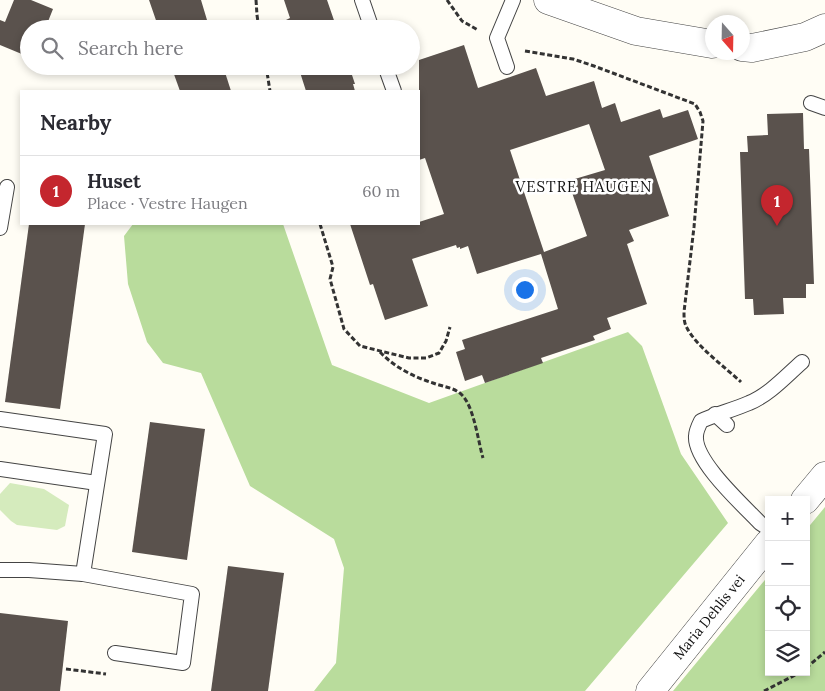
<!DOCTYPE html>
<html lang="en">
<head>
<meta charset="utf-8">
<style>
  body { margin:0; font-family:Lora,serif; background:#f7f7f7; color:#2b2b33 }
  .controls { position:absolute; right:15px; bottom:15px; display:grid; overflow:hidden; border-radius:0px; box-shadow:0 2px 8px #0003 }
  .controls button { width:45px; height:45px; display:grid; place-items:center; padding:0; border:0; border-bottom:1px solid #e1e1e2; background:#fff; color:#2b2b33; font:25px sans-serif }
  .compass { position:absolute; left:705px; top:15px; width:45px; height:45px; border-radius:50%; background:#fff; box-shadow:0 2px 8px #0003; rotate:160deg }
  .you { position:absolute; left:524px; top:289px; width:18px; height:18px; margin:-12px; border:4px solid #fff; border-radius:50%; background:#1a73e8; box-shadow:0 0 0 8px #1a73e833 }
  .badge { display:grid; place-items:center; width:32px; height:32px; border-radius:50%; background:#c4262e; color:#fff; font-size:16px; font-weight:700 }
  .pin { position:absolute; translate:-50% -41px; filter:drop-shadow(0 1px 2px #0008) }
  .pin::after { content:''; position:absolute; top:26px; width:18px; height:15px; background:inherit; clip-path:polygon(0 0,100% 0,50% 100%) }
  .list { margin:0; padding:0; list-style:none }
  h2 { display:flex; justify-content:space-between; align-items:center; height:65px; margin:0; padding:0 20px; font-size:21px }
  h2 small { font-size:16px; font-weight:400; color:#7c7c81 }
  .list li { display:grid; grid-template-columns:32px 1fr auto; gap:15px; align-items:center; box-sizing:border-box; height:70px; padding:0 20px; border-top:1px solid #e1e1e2 }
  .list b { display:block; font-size:19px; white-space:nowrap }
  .list p { margin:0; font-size:16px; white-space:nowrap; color:#7c7c81 }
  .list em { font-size:16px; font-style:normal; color:#7c7c81 }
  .icon { flex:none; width:28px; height:28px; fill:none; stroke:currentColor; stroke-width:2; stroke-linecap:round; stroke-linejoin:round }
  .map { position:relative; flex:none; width:825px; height:691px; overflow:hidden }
  .search { position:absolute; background:#fff; box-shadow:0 2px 8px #0003; left:20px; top:20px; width:400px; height:55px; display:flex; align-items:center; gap:12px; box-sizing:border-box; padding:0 18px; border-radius:28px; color:#7c7c81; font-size:19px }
  .panel { position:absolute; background:#fff; box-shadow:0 2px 8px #0003; left:20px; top:90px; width:400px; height:135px; border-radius:0px }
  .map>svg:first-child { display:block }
</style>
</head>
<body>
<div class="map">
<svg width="825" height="691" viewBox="0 0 825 691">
  <rect width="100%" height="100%" fill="#fffdf5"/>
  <path fill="#d5ebbd" d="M10 483 44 489 69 505 65 526 57 530 17 525 11 521 0 510V494Z"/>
  <g fill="#b9dc9c">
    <path d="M133 224H283L332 365 429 403 628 332 642 346 681 454 728 523 585 691H314L336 663 344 568 334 539 250 486 201 373 163 363 147 342 128 284 124 236Z"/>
    <path d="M825 507V691H673L769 575V672H806V530Z"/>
  </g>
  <g fill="#5a524d" fill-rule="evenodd">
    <path d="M14 0H31L53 9 45 29H29V57L0 45V20L5 22Z"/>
    <path d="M149 0H201L207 20 201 21 204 29H159Z"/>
    <path d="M284 0H327L337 29H288L286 20 290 18Z"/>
    <path d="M464 45 478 88 536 68 546 96 594 81 602 108 615 103 621 122 660 109 663 118 688 110 698 139 649 156 669 216 629 230 634 241 627 244 647 304 607 318 611 329 593 336 595 340 541 358 543 363 485 383 482 375 465 381 456 352 465 349 462 340 558 309 541 254 477 274 468 246 460 249V247L457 248 456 245 412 259 428 306 385 320 373 284 370 285 350 224H419V222L444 214 425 158 419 160V60ZM589 124 605 170 568 181 587 236 544 252 510 150Z"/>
    <path d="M171 66H223L231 91H180Z"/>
    <path d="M298 66H349L355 84H353L355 91H306Z"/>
    <path d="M803 113 804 149H809L814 284H806V298H783L784 314 754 315 753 299H745L740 152H748L747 136 768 135 767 114Z"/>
    <path d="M29 224H85L60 409 5 402Z"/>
    <path d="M150 422 205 429 187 560 132 552Z"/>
    <path d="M228 566 284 573 268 691H211Z"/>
    <path d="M0 613 68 621 60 691H0Z"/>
  </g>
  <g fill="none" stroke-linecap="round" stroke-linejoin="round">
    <g stroke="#444" stroke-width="16">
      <g id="service">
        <path d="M362 0 372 29"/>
        <path d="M385 66 394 91"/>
        <path d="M507 67 497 38 513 0"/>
        <path d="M811 103 825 108"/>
        <path d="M0 228 7 187"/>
        <path d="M715 414 727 425"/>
        <path d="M0 419 105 434 83 574"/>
        <path d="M0 469 97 483"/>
        <path d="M769 529 760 523C743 505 694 461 696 436 696 431 699 425 701 421 716 414 733 410 749 403 769 395 786 376 802 362"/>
        <path d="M0 570H29L83 574 192 594 183 663 115 653"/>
      </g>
    </g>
    <g stroke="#444" stroke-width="29">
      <g id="minor">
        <path d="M548 0 636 31 712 44"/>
        <path d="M742 47 752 48 805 37 825 28"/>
        <path d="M805 500 825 476"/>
        <path d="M650 691 769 543"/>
      </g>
    </g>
    <g stroke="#333" stroke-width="3" stroke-dasharray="5 2.5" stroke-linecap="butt">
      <path d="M256 0 257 15 259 29"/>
      <path d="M447 0 462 21 478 30"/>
      <path d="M525 51 573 59 594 66 695 104 700 112 703 121 694 227 684 312C684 318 684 323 687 328 696 346 726 368 741 382"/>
      <path d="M266 66 270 91"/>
      <path d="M320 224 333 267 330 279 344 329 360 346 409 358H426L439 353 446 341 450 327"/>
      <path d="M380 352C394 367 414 377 433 383 443 387 454 387 462 395 474 407 478 441 483 458"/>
      <path d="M806 668 825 652"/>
      <path d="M66 669 106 674"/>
      <path d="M764 691 801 672"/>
    </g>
    <use href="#service" stroke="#fff" stroke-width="14"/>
    <use href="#minor" stroke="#fff" stroke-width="28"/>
  </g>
  <g text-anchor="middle" stroke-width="5" stroke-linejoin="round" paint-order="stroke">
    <g font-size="14" fill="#111" stroke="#fff">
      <text transform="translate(709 617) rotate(-51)" y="5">Maria Dehlis vei</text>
    </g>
    <g font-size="15" letter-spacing="1" fill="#111" stroke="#fff">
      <text x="584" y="192">VESTRE HAUGEN</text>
    </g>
  </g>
</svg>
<div class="controls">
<button>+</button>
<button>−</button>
<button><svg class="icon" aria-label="locate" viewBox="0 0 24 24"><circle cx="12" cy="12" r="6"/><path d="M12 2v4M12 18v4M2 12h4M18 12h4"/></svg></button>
<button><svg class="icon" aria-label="layers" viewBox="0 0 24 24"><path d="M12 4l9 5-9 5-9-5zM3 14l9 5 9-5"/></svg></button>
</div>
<svg class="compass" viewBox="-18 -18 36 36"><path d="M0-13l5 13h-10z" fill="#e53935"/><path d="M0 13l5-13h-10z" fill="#7c7c81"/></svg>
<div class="you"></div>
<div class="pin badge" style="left:777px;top:226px">1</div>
<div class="search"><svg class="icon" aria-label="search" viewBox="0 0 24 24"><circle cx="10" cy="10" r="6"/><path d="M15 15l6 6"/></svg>Search here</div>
<section class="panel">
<h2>Nearby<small></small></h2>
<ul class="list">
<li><span class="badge">1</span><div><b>Huset</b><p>Place · Vestre Haugen</p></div><em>60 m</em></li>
</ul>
</section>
</div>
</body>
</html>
